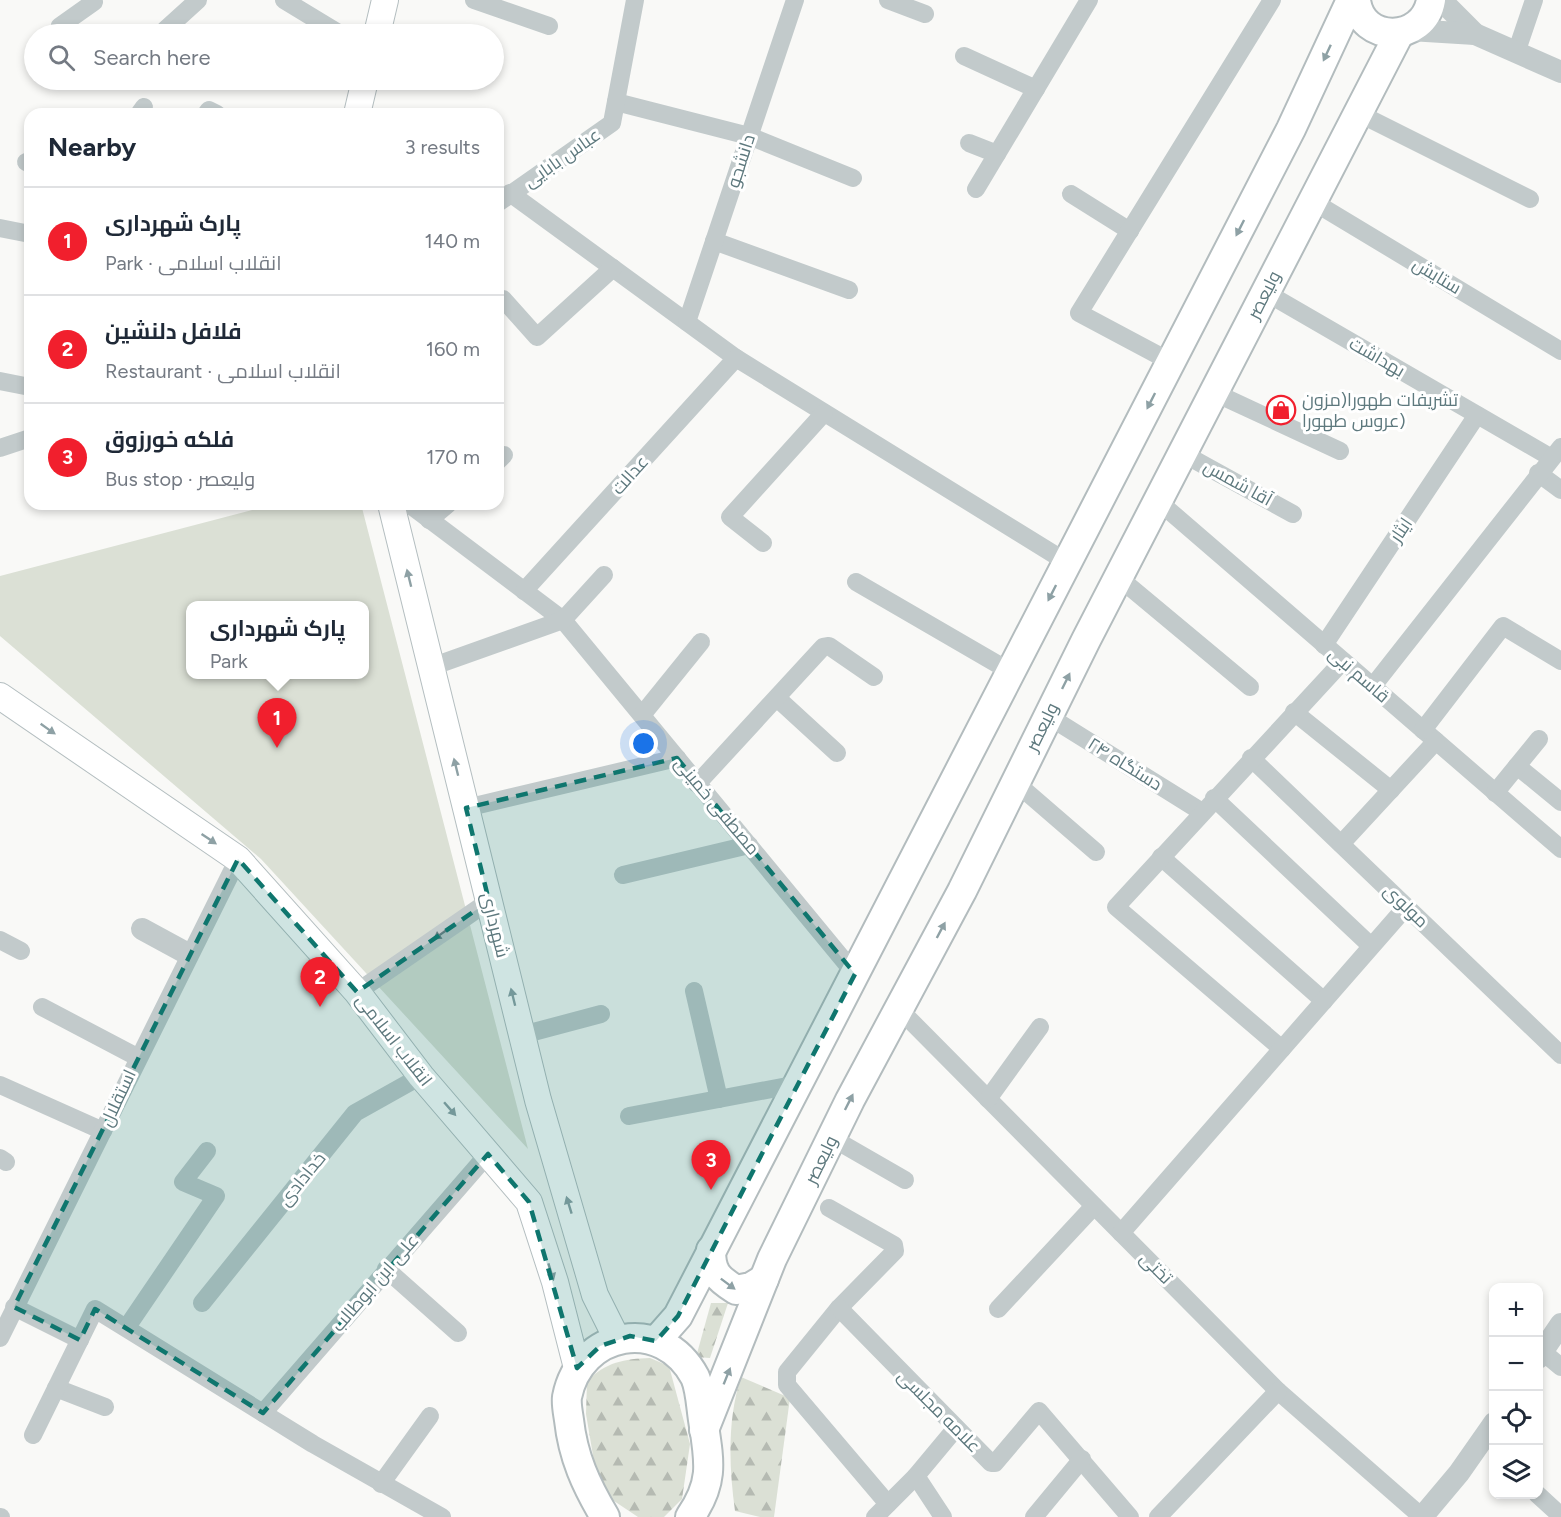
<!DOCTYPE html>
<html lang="en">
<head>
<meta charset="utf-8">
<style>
  body { margin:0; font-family:Figtree,Cairo,sans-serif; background:#f6f6f7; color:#1f2937 }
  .controls { position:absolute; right:18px; bottom:18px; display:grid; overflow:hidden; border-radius:12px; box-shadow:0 3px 9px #0003 }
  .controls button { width:54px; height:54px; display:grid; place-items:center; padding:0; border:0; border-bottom:2px solid #e0e1e3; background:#fff; color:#1f2937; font:30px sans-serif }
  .you { position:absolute; left:644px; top:744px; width:21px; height:21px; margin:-15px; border:4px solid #fff; border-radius:50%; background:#1a73e8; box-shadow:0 0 0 9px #1a73e833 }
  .badge { display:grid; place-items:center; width:39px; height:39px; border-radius:50%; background:#f11f2d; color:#fff; font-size:20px; font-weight:700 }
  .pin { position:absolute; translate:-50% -50px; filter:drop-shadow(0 2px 3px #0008) }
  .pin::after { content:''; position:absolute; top:32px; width:21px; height:18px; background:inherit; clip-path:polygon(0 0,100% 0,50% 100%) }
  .popup { position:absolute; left:186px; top:601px; width:183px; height:78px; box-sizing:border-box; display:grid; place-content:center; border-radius:12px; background:#fff; filter:drop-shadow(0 2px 4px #0005); font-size:20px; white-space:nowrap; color:#747a83 }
  .popup b { font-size:22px; color:#1f2937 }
  .popup::after { content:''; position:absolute; left:50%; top:100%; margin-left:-12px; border:12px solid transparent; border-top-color:#fff }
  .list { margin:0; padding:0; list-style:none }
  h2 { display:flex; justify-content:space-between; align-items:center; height:78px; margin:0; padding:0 24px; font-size:26px }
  h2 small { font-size:20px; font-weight:400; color:#747a83 }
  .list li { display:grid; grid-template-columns:39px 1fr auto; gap:18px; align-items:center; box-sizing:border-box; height:108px; padding:0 24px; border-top:2px solid #e0e1e3 }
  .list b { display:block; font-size:22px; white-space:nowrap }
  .list p { margin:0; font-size:20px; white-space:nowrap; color:#747a83 }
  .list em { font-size:20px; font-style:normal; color:#747a83 }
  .icon { flex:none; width:33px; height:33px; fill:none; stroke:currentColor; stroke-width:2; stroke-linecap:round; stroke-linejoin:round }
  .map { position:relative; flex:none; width:1561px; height:1517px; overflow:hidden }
  .search { position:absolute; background:#fff; box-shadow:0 3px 9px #0003; left:24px; top:24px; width:480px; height:66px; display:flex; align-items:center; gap:15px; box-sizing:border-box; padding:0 21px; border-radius:33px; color:#747a83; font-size:22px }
  .panel { position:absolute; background:#fff; box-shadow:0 3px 9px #0003; left:24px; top:108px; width:480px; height:402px; border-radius:18px }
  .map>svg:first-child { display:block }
</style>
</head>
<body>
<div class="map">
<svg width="1561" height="1517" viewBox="0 0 1561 1517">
  <defs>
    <pattern id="forest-firs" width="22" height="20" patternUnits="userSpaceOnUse" patternTransform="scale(1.5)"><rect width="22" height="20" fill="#dbe0d5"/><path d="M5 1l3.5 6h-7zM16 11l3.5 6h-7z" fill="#b5bab2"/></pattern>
  </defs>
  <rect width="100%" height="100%" fill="#f9f9f7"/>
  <g fill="url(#forest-firs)">
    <path d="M711 1303H728L710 1358 696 1357Z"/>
    <path d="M650 1358 669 1366 690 1444 682 1499 664 1517H638L599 1491 586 1414 587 1381C606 1362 624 1359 650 1358Z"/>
    <path d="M741 1377 790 1398 774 1517H760L735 1511C729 1467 727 1420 741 1377Z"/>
  </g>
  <path fill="#dbe0d5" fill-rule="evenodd" d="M275 504H361L528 1149 261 859 0 636V576ZM190 606H364V674H190Z"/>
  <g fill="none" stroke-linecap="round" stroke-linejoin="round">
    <g stroke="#b4bec0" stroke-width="28">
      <g id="secondary">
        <path d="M377 34 385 0"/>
        <path d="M357 114 365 80"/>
        <path d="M391 504 538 1100 595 1295 617 1339"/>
        <path d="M0 696 238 859 357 992 421 1076 529 1202 555 1282 577 1368"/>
      </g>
    </g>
    <g stroke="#b3bcbe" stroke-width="32">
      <g id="primary">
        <path d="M1356 0C1361 44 1424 43 1431 0"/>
        <path d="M711 1250C711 1272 717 1278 736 1290L751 1287 764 1279"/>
        <path d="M656 1341 678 1316 1291 129 1351 0"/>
        <path d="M704 1430 772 1259 850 1100 962 891 1086 640 1399 34"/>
        <path d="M605 1517C586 1485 573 1457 569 1420 568 1413 566 1404 567 1397 580 1331 662 1315 695 1377 701 1390 701 1411 704 1426 710 1464 713 1484 690 1517"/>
      </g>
    </g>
    <g stroke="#c2cacb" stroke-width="18">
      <path d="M284 0 340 34"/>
      <path d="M474 0 549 26"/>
      <path d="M888 0 925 14"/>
      <path d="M165 30 198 0"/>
      <path d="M63 34 60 26 94 2 92 0"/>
      <path d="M1516 53 1534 0"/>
      <path d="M964 56 1036 89"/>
      <path d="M616 102 749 136 853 178"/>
      <path d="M1358 113 1530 199"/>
      <path d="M139 114 144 107"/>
      <path d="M206 114 209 110 217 114"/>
      <path d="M969 143 997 154"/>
      <path d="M26 162 30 164"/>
      <path d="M976 189 1089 0"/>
      <path d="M510 193 736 358 1068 563"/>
      <path d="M1071 194 1130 231"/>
      <path d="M1312 201 1561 351"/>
      <path d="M498 203 612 123 635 0"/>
      <path d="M0 228 30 234"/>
      <path d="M714 241 849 290"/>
      <path d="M1265 292 1550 457"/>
      <path d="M503 299 537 337 613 268"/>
      <path d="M687 322 795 0"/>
      <path d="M1171 362 1079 313 1272 0"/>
      <path d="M0 381 30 387"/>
      <path d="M1213 392 1340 451"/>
      <path d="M0 448 30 438"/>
      <path d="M1182 453 1293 514"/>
      <path d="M498 461 504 455"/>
      <path d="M1538 473 1561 490"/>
      <path d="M1158 501 1561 849"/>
      <path d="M409 504 563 620 855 974"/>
      <path d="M429 520 448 504"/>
      <path d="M763 543 730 517 824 413"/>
      <path d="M1118 577 1250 687"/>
      <path d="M856 582 1011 672"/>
      <path d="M524 591 736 358"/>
      <path d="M1324 645 1477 415"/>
      <path d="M431 667 563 620 604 575"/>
      <path d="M1373 686 1561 447"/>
      <path d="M777 698 837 753"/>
      <path d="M1294 712 1391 790"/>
      <path d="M642 715 701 642"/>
      <path d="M1048 716 1202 812"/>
      <path d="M1423 730 1503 626 1561 661"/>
      <path d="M1251 758 1561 1055"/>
      <path d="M1517 766 1561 802"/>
      <path d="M1015 782 1096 852"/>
      <path d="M697 784 823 647 829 646 874 677"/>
      <path d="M1495 793 1539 739"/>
      <path d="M1214 798 1371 946"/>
      <path d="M466 808 677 758"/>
      <path d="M1341 844 1436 741"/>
      <path d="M1161 857 1324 1001"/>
      <path d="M623 875 749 845"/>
      <path d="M0 940 21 951"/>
      <path d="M694 991 719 1099"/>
      <path d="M357 992 489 901"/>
      <path d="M42 1007 137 1057"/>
      <path d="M899 1009 1278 1391 1422 1517"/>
      <path d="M522 1035 601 1014"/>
      <path d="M1282 1049 1116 907 1343 661"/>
      <path d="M0 1085 103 1131"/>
      <path d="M988 1099 1040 1027"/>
      <path d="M629 1116 798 1084"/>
      <path d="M832 1138 905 1180"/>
      <path d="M0 1158 6 1162"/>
      <path d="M829 1208 894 1245 895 1251 839 1308 787 1372V1385L888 1504"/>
      <path d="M1121 1233 1406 907"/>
      <path d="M386 1269 458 1333"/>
      <path d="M202 1303 355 1113 421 1076"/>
      <path d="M14 1307 80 1340"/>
      <path d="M839 1308 991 1463H995L1039 1411 1130 1517"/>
      <path d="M998 1309 1094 1206"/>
      <path d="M127 1327 216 1196 183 1182 207 1151"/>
      <path d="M0 1338 238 859"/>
      <path d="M1543 1352 1561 1367"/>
      <path d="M56 1388 105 1407"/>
      <path d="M263 1413 488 1154"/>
      <path d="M33 1435 95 1309 313 1444 442 1517"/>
      <path d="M916 1476 943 1517"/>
      <path d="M381 1484 430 1416"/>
      <path d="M1537 1494 1561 1516"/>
      <path d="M0 1517H1"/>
      <path d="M875 1517 916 1476 956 1428"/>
      <path d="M1034 1517 1082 1459"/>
      <path d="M1158 1517 1278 1391"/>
    </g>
    <g stroke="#c2cacb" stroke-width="22">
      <path d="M1441 0 1475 34"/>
      <path d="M1410 30 1475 34 1561 72"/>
      <path d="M142 929 188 954"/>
      <path d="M1538 1358 1561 1324"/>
      <path d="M1422 1517 1459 1473 1494 1423"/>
    </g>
    <use href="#secondary" stroke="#fff" stroke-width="26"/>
    <use href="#primary" stroke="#fff" stroke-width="28"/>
  </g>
  <defs><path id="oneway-solid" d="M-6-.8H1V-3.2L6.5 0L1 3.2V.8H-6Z" transform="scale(1.5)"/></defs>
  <g fill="#8ea1a5">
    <use href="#oneway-solid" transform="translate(1327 53) rotate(115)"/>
    <use href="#oneway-solid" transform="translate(1240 228) rotate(117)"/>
    <use href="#oneway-solid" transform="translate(1151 401) rotate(117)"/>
    <use href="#oneway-solid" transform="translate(409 578) rotate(-104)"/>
    <use href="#oneway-solid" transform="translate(1052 593) rotate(117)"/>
    <use href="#oneway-solid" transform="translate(1066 681) rotate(-64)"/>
    <use href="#oneway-solid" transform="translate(48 729) rotate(35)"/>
    <use href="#oneway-solid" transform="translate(456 767) rotate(-104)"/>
    <use href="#oneway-solid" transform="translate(209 839) rotate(34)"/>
    <use href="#oneway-solid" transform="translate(941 930) rotate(-62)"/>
    <use href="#oneway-solid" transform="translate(513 997) rotate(-104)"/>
    <use href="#oneway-solid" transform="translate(849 1102) rotate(-63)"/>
    <use href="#oneway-solid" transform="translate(450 1109) rotate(49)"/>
    <use href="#oneway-solid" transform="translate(569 1205) rotate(-107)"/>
    <use href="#oneway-solid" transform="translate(551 1272) rotate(73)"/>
    <use href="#oneway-solid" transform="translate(728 1284) rotate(37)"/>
    <use href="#oneway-solid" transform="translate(727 1376) rotate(-68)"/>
  </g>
  <use fill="#637d82" href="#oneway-solid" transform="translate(441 934) rotate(145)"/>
  <path fill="#0f766e" fill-opacity="0.2" stroke="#0f766e" stroke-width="4.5" stroke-dasharray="12 8" stroke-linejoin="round" d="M677 758 855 974 678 1316 656 1341 630 1336 600 1346 577 1368 529 1202 488 1154 263 1413 95 1309 80 1340 14 1307 238 859 357 992 489 901 466 808Z"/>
  <defs>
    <g id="shop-ring" transform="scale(1.5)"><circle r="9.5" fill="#fff" stroke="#f11f2d" stroke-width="1.5"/><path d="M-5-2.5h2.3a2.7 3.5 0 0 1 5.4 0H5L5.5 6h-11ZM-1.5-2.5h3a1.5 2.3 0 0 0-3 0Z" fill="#f11f2d"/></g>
  </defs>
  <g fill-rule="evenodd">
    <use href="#shop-ring" x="1281" y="410"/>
  </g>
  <g text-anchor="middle" stroke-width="6" stroke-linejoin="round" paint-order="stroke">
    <g font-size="18" fill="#5e797e" stroke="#fff">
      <text transform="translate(562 158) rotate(-35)" y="6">عباس بابایی</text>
      <text transform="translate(741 161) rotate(-72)" y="6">دانشجو</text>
      <text transform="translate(1437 276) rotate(31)" y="6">ستایش</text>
      <text transform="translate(1264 295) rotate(-63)" y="6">ولیعصر</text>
      <text transform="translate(1377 357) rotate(30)" y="6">بهداشت</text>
      <text transform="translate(630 475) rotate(-48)" y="6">عدالت</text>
      <text transform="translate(1238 483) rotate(29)" y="6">آقا شمس</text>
      <text transform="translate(1401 530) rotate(-56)" y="6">ایثار</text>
      <text transform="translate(1359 675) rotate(41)" y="6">قاسم نبی</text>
      <text transform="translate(1042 727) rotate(-64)" y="6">ولیعصر</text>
      <text transform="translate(1125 764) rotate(32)" y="6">۲۴ دستگاه</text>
      <text transform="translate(717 806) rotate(50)" y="6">مصطفی خمینی</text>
      <text transform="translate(1406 906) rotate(44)" y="6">مولوی</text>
      <text transform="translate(495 925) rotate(76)" y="6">شهرداری</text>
      <text transform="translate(394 1040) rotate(52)" y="6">انقلاب اسلامی</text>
      <text transform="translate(118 1098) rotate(-65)" y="6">استقلال</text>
      <text transform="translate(821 1160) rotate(-64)" y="6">ولیعصر</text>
      <text transform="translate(302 1179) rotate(-51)" y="6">خدادادی</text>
      <text transform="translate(1156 1268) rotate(45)" y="6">تختی</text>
      <text transform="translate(375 1283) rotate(-49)" y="6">علی ابن ابوطالب</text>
      <text transform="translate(939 1411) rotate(45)" y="6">علامه مجلسی</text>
    </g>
    <g font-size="18" fill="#5e797e" stroke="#fff" text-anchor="start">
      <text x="1302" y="406">تشریفات طهورا(مزون<tspan x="1302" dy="21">عروس طهورا)</tspan></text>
    </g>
  </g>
</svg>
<div class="controls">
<button>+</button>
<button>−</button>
<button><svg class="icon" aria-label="locate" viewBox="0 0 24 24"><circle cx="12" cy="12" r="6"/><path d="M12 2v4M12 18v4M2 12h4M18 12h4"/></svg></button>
<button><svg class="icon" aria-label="layers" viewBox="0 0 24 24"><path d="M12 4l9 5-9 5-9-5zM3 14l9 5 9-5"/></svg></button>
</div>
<div class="you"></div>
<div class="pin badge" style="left:277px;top:748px">1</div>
<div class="popup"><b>پارک شهرداری</b>Park</div>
<div class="pin badge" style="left:320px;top:1007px">2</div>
<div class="pin badge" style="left:711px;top:1190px">3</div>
<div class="search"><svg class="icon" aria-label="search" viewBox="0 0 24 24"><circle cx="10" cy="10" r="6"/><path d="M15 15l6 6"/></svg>Search here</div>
<section class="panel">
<h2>Nearby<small>3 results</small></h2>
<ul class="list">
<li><span class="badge">1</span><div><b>پارک شهرداری</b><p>Park · انقلاب اسلامی</p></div><em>140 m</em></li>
<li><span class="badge">2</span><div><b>فلافل دلنشین</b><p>Restaurant · انقلاب اسلامی</p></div><em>160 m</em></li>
<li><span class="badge">3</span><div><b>فلکه خورزوق</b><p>Bus stop · ولیعصر</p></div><em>170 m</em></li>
</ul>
</section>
</div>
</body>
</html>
